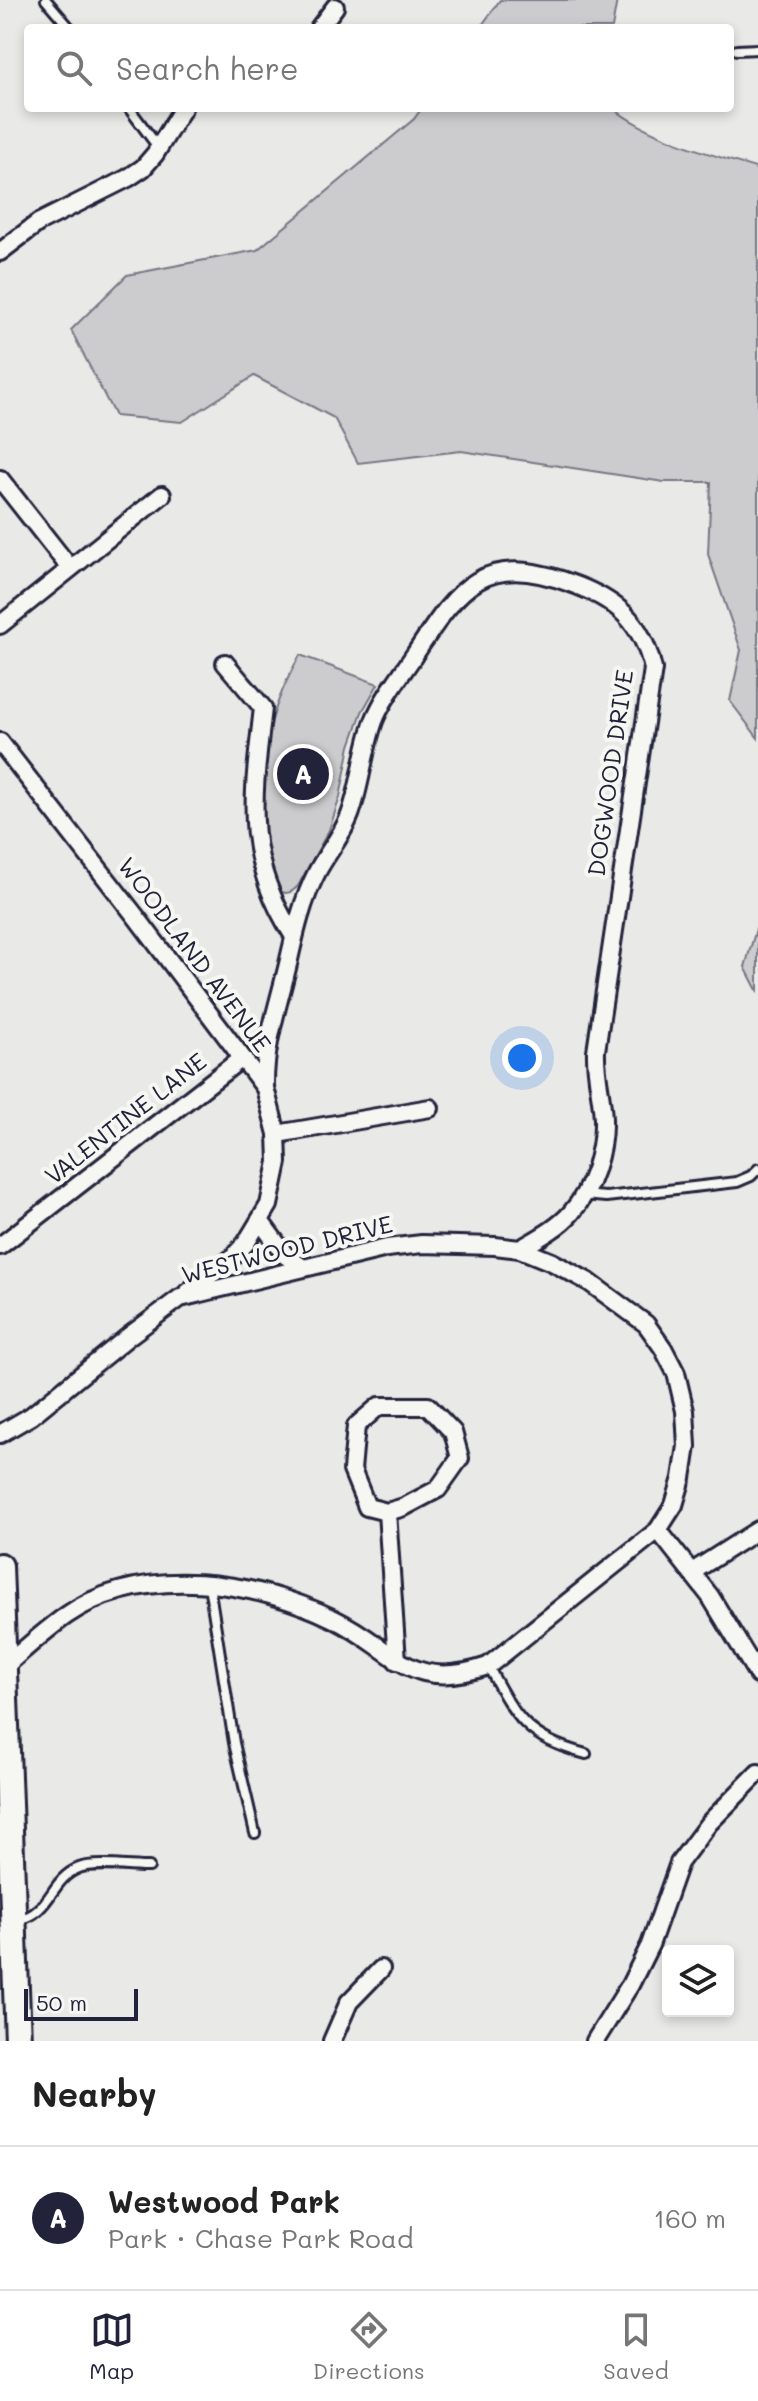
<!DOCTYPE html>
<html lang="en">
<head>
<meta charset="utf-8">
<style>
  body { margin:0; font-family:Mali,sans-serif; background:#f6f6f6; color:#222 }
  .controls { position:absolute; right:24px; bottom:24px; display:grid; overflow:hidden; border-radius:8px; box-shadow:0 4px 12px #0003 }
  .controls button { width:72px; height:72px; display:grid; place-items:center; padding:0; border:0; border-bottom:2px solid #e0e0e0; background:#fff; color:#222; font:40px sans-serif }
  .scale { position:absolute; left:24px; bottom:20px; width:114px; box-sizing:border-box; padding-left:8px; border:4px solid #22223b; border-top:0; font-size:22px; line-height:28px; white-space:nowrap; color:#22223b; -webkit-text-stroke:6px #f6f6f2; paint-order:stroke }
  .you { position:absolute; left:522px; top:1058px; width:28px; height:28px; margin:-20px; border:6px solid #fff; border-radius:50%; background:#1a73e8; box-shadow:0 0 0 12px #1a73e833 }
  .badge { display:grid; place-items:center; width:52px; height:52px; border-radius:50%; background:#22223b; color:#fff; font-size:26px; font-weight:700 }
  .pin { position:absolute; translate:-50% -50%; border:4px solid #fff; box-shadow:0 2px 8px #0006 }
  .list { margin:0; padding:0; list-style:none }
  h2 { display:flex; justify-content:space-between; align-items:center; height:104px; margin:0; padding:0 32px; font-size:34px }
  h2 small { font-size:26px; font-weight:400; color:#767676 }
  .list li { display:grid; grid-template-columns:52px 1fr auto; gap:24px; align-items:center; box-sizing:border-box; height:144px; padding:0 32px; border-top:2px solid #e0e0e0 }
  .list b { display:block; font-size:30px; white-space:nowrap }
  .list p { margin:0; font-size:26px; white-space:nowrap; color:#767676 }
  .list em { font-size:26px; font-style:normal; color:#767676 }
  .icon { flex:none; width:44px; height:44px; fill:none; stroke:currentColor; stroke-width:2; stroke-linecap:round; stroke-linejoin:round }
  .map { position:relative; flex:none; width:758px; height:2041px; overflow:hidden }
  .search { position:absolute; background:#fff; box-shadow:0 4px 12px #0003; left:24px; right:24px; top:24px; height:88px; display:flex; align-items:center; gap:20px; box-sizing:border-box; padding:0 28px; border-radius:8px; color:#767676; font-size:30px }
  .sheet { height:248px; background:#fff }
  nav { display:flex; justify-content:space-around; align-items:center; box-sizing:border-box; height:112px; border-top:2px solid #e0e0e0; background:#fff; font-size:22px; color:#767676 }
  nav a { display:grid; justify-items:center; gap:4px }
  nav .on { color:#22223b }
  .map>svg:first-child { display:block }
</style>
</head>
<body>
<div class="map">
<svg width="758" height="2041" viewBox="0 0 758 2041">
  <rect width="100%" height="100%" fill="#e9e9e7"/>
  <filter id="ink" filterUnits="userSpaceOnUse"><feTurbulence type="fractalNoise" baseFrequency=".0125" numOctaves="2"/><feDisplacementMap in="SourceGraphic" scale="16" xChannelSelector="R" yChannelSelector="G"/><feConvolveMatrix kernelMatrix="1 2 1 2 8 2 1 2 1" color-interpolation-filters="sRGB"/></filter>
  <g filter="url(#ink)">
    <g fill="#ccccce" stroke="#777784" stroke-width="2">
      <path d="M500 0H617L612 28H480Z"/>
      <path d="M422 108H613C647 136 712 155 755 168L758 173V738L730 701 741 650 708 554 711 482H664L461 451 358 463 334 418 254 376 182 422 115 416 71 330 127 275 257 250 414 119Z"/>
      <path d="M300 655 378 684 362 712 350 746 340 797 329 830 298 886C265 921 261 812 261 797 261 779 263 759 267 742 272 711 285 682 300 655Z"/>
      <path d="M758 922V992L745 967Z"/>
    </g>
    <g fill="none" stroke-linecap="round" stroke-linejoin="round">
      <g stroke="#22223b" stroke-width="14">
        <g id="lane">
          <path d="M46 0 70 28"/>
          <path d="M737 50 758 49"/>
          <path d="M129 108 158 147"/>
          <path d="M583 1195 606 1197 737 1182 751 1176 758 1169"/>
          <path d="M209 1585 234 1743 255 1833"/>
          <path d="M488 1666C516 1718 526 1738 586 1754"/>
          <path d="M18 1920C52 1912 50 1879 79 1868 95 1862 131 1867 149 1867"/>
        </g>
      </g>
      <g stroke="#22223b" stroke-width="22">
        <g id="street">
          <path d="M319 28 335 7"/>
          <path d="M0 252 38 223 128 178 143 168 155 154 183 108"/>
          <path d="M0 479 70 568"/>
          <path d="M0 625 162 495"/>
          <path d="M225 663 263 708C253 797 242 855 293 935"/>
          <path d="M0 742 137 918 265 1088 277 1134 278 1162 269 1205 246 1243 231 1259 187 1293"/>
          <path d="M265 1088C264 1044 278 1007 288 964 295 933 302 901 317 872 327 853 342 836 350 815 361 785 363 752 374 721 383 698 401 675 415 654 459 588 482 551 570 583 616 599 642 621 653 669L596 1051C595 1074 602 1096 603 1119 604 1151 592 1189 571 1213 558 1228 537 1239 520 1249"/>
          <path d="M277 1134 430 1108"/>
          <path d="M261 1222 286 1256 302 1267"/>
          <path d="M0 1246 242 1058"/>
          <path d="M379 1406H428L453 1432 460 1458 438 1489 404 1507 387 1512 367 1507 352 1470 356 1426Z"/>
          <path d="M0 1434 31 1416 129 1336 180 1298 387 1248 422 1244 495 1246 520 1249 552 1262 589 1282 646 1324 663 1348 676 1373 685 1411 687 1446 682 1478 674 1505 658 1530 488 1666C408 1693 398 1650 334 1619 257 1581 142 1563 67 1615 44 1631 22 1651 1 1670"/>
          <path d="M387 1512 397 1661"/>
          <path d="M658 1530 710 1596 758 1675"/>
          <path d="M692 1572 758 1530"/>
          <path d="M332 2041 349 2002 381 1969"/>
          <path d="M595 2041 630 1985 650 1945 679 1863 709 1823 758 1773"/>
        </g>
      </g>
      <g stroke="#22223b" stroke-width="30">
        <path id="primary" d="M0 1566 18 2041"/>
      </g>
      <use href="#lane" stroke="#f6f6f2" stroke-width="8"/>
      <use href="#street" stroke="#f6f6f2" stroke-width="16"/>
      <use href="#primary" stroke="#f6f6f2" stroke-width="24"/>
    </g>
  </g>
  <g text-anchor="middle" stroke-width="8" stroke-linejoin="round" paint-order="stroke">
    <g font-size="24" fill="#22223b" stroke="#f6f6f2">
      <text transform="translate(611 773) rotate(-82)" y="8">DOGWOOD DRIVE</text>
      <text transform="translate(194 955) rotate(53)" y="8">WOODLAND AVENUE</text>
      <text transform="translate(126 1119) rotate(-38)" y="8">VALENTINE LANE</text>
      <text transform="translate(287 1250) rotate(-14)" y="8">WESTWOOD DRIVE</text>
    </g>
  </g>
</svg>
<div class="controls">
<button><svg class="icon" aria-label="layers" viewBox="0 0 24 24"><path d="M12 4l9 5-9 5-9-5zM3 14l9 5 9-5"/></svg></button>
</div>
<div class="scale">50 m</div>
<div class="you"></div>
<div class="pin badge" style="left:303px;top:774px">A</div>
<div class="search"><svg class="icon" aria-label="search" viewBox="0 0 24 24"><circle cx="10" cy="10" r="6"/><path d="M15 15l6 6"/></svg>Search here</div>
</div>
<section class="sheet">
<h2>Nearby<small></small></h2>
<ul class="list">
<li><span class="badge">A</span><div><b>Westwood Park</b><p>Park · Chase Park Road</p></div><em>160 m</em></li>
</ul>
</section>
<nav>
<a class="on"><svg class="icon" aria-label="map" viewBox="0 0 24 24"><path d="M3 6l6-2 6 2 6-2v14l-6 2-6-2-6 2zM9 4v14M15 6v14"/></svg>Map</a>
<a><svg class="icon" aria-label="directions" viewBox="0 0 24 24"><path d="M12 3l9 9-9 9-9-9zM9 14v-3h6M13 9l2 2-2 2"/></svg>Directions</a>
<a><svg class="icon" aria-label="saved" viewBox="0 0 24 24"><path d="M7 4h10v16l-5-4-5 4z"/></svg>Saved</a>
</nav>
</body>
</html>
